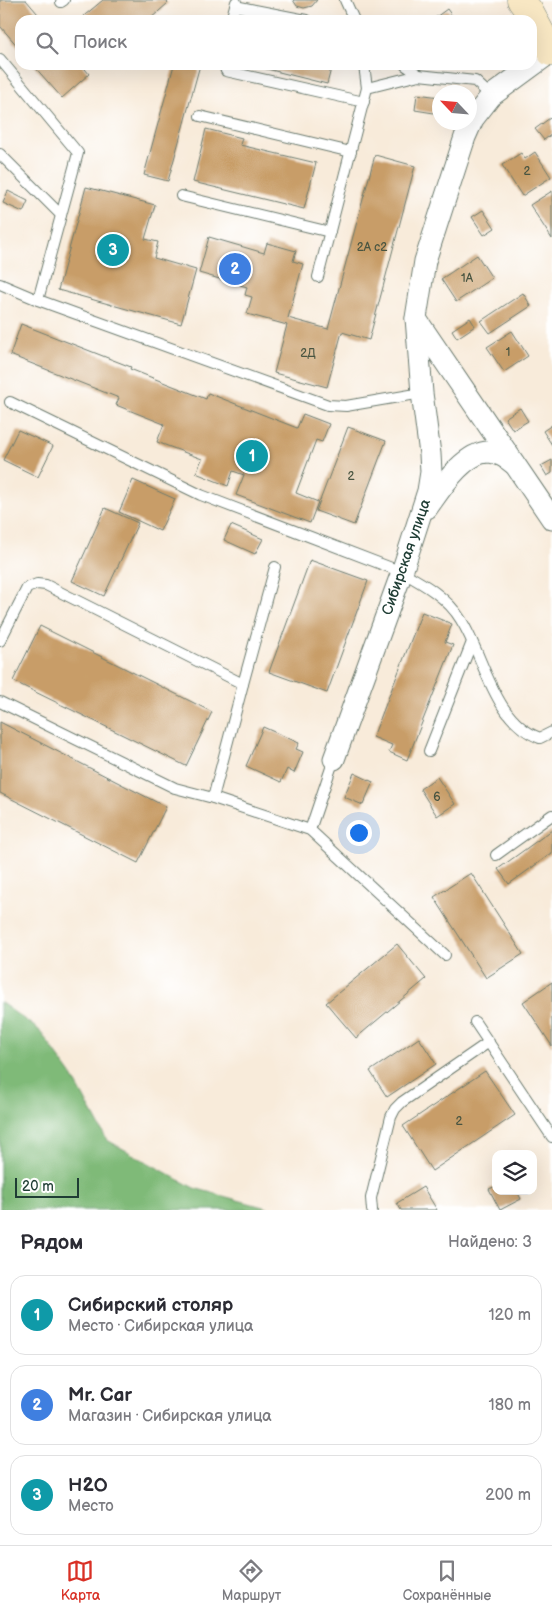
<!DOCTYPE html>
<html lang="ru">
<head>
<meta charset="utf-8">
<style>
  body { margin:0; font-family:"Balsamiq Sans",sans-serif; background:#f7f7f7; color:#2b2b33 }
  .controls { position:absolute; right:15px; bottom:15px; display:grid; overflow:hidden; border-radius:10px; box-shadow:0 5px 20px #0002 }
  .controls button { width:45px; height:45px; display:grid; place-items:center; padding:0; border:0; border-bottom:1px solid #e1e1e2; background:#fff; color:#2b2b33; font:25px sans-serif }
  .compass { position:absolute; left:432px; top:85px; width:45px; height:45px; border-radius:50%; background:#fff; box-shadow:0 5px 20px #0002; rotate:296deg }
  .scale { position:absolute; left:15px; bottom:12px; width:64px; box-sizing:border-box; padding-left:5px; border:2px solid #1f3d34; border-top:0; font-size:14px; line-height:18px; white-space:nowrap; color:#1f3d34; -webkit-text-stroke:4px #fff; paint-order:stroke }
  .you { position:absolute; left:358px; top:832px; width:18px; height:18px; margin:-12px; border:4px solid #fff; border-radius:50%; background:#1a73e8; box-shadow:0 0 0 8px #1a73e833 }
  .badge { display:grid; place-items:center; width:32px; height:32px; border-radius:50%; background:#d93025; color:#fff; font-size:16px; font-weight:700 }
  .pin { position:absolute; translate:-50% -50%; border:2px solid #fff; box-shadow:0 1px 5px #0006 }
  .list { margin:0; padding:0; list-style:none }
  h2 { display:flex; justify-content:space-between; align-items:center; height:65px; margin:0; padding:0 20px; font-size:21px }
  h2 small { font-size:16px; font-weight:400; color:#7c7c81 }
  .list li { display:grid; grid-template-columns:32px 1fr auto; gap:15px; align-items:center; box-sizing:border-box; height:80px; margin:0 10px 10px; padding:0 10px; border:1px solid #e1e1e2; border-radius:15px }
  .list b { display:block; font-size:19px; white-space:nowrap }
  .list p { margin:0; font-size:16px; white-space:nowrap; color:#7c7c81 }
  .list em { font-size:16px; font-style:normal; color:#7c7c81 }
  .icon { flex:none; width:28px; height:28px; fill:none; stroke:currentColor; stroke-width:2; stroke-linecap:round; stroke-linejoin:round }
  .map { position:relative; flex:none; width:552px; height:1210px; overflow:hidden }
  .search { position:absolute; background:#fff; box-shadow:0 5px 20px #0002; left:15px; right:15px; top:15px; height:55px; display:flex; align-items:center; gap:12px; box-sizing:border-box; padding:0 18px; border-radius:15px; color:#7c7c81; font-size:19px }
  .sheet { height:335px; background:#fff }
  nav { display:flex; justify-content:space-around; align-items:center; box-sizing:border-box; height:70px; border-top:1px solid #e1e1e2; background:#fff; font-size:14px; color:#7c7c81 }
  nav a { display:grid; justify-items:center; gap:2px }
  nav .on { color:#d93025 }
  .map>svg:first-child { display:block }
</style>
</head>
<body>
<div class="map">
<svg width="552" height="1210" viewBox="0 0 552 1210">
  <rect width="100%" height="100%" fill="#fff"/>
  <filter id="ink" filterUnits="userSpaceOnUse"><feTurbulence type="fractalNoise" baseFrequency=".02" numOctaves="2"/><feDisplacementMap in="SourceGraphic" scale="10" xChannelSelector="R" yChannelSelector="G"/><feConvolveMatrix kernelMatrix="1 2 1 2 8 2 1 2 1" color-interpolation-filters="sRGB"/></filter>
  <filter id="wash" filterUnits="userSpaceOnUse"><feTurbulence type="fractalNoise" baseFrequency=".0096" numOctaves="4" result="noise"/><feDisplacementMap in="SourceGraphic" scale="20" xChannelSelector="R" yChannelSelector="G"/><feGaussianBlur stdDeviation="1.12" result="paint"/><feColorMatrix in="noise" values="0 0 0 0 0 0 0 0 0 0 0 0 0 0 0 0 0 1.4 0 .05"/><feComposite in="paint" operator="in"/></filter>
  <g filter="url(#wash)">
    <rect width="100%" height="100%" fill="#f8ebda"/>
    <path fill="#7fba78" stroke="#4f7c56" d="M0 1002 39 1030 72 1076 107 1140 194 1188 274 1210H0Z"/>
    <g id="blocks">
      <g fill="#c89d68">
        <path d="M0 0H26L43 20H20V49L0 26Z"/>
        <path d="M103 0H165L168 3 149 20H79Z"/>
        <path d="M293 0H317L312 6 304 8 297 6Z"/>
        <path d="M447 9 455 20H432Z"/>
        <path d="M33 65H82L89 74 62 98Z"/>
        <path d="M174 65H200L168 181 144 175Z"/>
        <path d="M251 65H332L327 84Z"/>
        <path d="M417 94 440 97V114L415 110Z"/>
        <path d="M550 118 552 120V134L544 140 535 129Z"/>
        <path d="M206 129 242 138 240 145 316 163 304 209 193 182Z"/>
        <path d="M535 152 551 177 522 196 502 165 521 153 525 159Z"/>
        <path d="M375 155 415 166 369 340 342 332 327 387 274 373 287 325 247 314 252 297 245 295 247 287 199 273 209 237 264 253 267 243 296 251 293 261 303 264 288 318 328 329Z"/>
        <path d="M86 187 155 205 145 239 158 242 154 258 196 270 181 324 58 290Z"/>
        <path d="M8 191 28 201 23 212 3 203Z"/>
        <path d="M552 191V239L530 205Z"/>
        <path d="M483 210 495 228 484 235 472 217Z"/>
        <path d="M477 255 492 278 456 302 441 279Z"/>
        <path d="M523 293 531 306 490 333 481 321Z"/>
        <path d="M470 318 475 326 457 338 452 330Z"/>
        <path d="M21 324 131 367 130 369 206 399 208 393 297 428 303 414 329 424 322 442 316 440 296 493 318 502 310 523 236 495 244 475 233 471 228 486 196 473 202 459 157 442 164 424 116 405 119 398 10 355Z"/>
        <path d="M512 331 528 356 504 372 487 347Z"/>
        <path d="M520 408 528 421 513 430 505 418Z"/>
        <path d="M552 425V445L543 431Z"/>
        <path d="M348 427 386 441 354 525 316 511Z"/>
        <path d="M18 430 53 446 38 477 3 460Z"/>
        <path d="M552 460V473L547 476 541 466Z"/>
        <path d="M133 480 175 499 160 531 119 512Z"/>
        <path d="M105 508 138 523 104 596 72 581Z"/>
        <path d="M231 525 263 539 255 554 224 540Z"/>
        <path d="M310 560 368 581 327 693 269 672Z"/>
        <path d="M422 612 452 624 445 642 453 645 407 760 389 752 392 745 373 737Z"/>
        <path d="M40 626 212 712 186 766 13 681Z"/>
        <path d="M0 722 166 807 138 863 0 793Z"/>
        <path d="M263 727 299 743 296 749 303 752 294 773 287 769 281 782 246 766Z"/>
        <path d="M354 773 373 782 363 805 344 797Z"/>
        <path d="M437 777 455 804 437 816 420 789Z"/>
        <path d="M552 830V853L509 884 498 869Z"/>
        <path d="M471 873 523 954 486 978 434 897Z"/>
        <path d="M397 944 426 979 356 1038 326 1003Z"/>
        <path d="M552 982V1046L523 1002Z"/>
        <path d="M419 1038 436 1064 387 1097 370 1071Z"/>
        <path d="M485 1071 515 1115 432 1171 403 1126Z"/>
        <path d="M496 1186V1191H517L521 1199 500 1210 489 1189Z"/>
        <path d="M423 1187 437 1210H401L397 1203Z"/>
      </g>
    </g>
  </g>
  <g filter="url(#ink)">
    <use href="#blocks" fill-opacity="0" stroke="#6b7a6e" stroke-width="1"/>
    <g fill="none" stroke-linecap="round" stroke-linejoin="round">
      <g stroke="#6b7a6e" stroke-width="12">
        <g id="lane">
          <path d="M345 0 354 20"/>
          <path d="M61 2 64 0"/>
          <path d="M235 6 306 20"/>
          <path d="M231 20 236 2"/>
          <path d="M0 59 78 153 38 300"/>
          <path d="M224 65 226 71 364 102"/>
          <path d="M364 65 367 88"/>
          <path d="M405 65 419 75"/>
          <path d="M200 116 351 152"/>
          <path d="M0 154 61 215"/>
          <path d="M181 196 330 232"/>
          <path d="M318 277 367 88 419 75 475 81 491 96"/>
          <path d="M0 284 38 300 328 405 346 406 422 393"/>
          <path d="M10 402 201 495 402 572C424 584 448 598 461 620 485 658 493 721 540 738L552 732"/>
          <path d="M0 641 27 588 37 584 46 585 243 684 213 798"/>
          <path d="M243 684 275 567"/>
          <path d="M0 702 175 788 213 798 310 830 445 955"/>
          <path d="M429 751 472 642"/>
          <path d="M310 830 334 759"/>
          <path d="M496 855 552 815"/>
          <path d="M475 1022 552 1137"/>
          <path d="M372 1210 371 1198 391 1117 395 1109 402 1102 489 1042"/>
        </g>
      </g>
      <g stroke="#6b7a6e" stroke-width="23">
        <g id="street">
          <path d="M416 319 552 519"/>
          <path d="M427 508C440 490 464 451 490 452 499 453 507 458 514 464"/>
          <path d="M334 759 402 572 428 491 431 472 430 454 422 393 416 318 425 261 465 137 473 119 491 96 551 52 552 54"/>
        </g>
      </g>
      <g stroke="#6b7a6e" stroke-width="29">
        <path id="secondary" d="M521 0 529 11 551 52H552"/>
      </g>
      <use href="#lane" stroke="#fff" stroke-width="10"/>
      <use href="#street" stroke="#fff" stroke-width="21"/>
      <use href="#secondary" stroke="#f8e7c3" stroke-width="28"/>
    </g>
  </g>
  <g text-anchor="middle" stroke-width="4" stroke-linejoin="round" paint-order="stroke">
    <g font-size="12" fill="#495541">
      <text x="527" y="175">2</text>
      <text x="372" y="251">2А с2</text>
      <text x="467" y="282">1А</text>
      <text x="508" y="356">1</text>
      <text x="308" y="357">2Д</text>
      <text x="351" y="480">2</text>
      <text x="437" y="801">6</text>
      <text x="459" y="1125">2</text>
    </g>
    <g font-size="15" fill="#1f3d34" stroke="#fff">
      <text transform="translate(406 557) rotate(-71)" y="5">Сибирская улица</text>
    </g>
  </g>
</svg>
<div class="controls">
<button><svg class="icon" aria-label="layers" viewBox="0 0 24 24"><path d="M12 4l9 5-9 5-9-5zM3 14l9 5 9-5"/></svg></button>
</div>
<svg class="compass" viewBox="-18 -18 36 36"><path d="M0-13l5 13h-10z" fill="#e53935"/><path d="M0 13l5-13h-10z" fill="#7c7c81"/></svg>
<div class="scale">20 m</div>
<div class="you"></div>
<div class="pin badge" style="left:252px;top:456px;background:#0f9aa8">1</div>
<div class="pin badge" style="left:235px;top:269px;background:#3f7fe0">2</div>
<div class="pin badge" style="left:113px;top:250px;background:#0f9aa8">3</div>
<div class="search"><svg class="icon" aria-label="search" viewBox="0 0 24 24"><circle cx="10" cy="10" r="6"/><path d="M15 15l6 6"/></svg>Поиск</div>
</div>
<section class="sheet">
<h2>Рядом<small>Найдено: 3</small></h2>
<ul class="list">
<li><span class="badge" style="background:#0f9aa8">1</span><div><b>Сибирский столяр</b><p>Место · Сибирская улица</p></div><em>120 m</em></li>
<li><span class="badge" style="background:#3f7fe0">2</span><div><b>Mr. Car</b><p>Магазин · Сибирская улица</p></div><em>180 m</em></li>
<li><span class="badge" style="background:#0f9aa8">3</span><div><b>Н2О</b><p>Место</p></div><em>200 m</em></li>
</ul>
</section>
<nav>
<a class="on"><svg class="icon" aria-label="map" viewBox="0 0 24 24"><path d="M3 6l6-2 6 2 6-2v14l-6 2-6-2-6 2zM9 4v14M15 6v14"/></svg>Карта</a>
<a><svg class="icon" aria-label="directions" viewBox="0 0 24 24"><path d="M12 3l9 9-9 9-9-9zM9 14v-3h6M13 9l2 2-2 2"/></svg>Маршрут</a>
<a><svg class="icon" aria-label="saved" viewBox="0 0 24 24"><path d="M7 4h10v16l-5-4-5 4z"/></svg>Сохранённые</a>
</nav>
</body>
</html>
